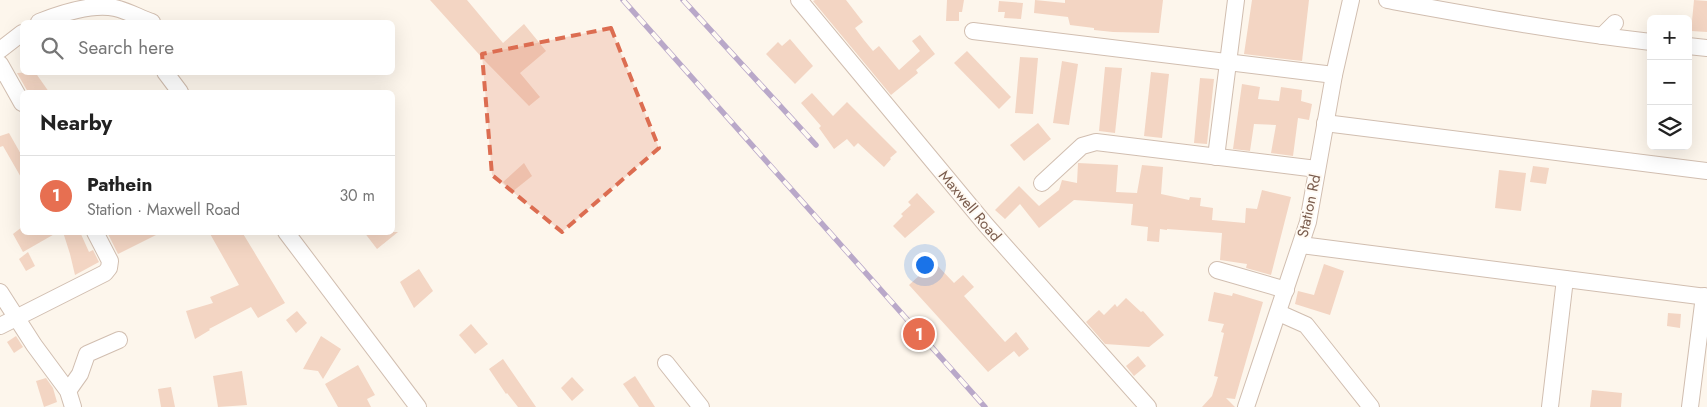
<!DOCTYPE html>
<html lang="en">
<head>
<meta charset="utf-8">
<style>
  body { margin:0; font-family:Jost,sans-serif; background:#f2f2f2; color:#222 }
  .controls { position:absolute; right:15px; top:15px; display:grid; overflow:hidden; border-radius:8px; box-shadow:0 5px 20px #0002 }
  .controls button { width:45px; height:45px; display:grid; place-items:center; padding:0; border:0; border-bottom:1px solid #e0e0e0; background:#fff; color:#222; font:25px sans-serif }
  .you { position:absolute; left:924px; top:264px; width:18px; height:18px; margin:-12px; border:4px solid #fff; border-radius:50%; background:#1a73e8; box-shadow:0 0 0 8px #1a73e833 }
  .badge { display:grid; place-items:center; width:32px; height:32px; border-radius:50%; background:#e76f51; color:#fff; font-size:16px; font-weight:700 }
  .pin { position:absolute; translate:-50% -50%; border:2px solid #fff; box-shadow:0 1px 5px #0006 }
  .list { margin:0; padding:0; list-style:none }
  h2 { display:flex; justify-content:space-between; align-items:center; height:65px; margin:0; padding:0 20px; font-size:21px }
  h2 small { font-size:16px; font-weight:400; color:#767676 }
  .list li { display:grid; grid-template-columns:32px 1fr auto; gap:15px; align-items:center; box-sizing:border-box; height:80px; padding:0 20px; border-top:1px solid #e0e0e0 }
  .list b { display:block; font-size:19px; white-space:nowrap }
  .list p { margin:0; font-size:16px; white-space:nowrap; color:#767676 }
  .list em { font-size:16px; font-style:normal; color:#767676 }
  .icon { flex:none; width:28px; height:28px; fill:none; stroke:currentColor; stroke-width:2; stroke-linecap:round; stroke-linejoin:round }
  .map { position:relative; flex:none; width:1707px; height:407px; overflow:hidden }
  .search { position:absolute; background:#fff; box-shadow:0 5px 20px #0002; left:20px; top:20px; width:375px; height:55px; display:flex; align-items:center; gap:12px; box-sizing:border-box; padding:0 18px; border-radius:8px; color:#767676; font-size:19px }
  .panel { position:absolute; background:#fff; box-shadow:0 5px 20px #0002; left:20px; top:90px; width:375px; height:145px; border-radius:8px }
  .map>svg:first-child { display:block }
</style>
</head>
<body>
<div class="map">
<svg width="1707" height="407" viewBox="0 0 1707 407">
  <rect width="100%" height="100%" fill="#fdf6ec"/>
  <g fill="#f3d5c3">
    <path d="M430 0H467L503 43 524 24 546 51 520 73 540 97 529 106 485 61Z"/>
    <path d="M815 0H846L863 22 855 28 864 40 873 51 879 46 899 70 920 51 912 41 920 35 935 54 916 70 918 73 891 95 813 1Z"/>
    <path d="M947 0H964L962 12H959V21H946Z"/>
    <path d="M1035 0 1065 3V0H1163L1159 33 1113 32 1094 30V28L1070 25 1068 17 1034 13Z"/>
    <path d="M1252 0H1309L1302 61 1244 54Z"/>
    <path d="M1694 0 1707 1V32L1691 31Z"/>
    <path d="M999 1 1023 3 1021 19 1004 18 1005 12H998Z"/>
    <path d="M790 39 813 66 795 84 766 54 778 42 782 46Z"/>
    <path d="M967 51 1011 97 999 109 954 63Z"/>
    <path d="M1020 57 1038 58 1033 114 1015 113Z"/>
    <path d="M1062 61 1078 64 1069 125 1053 123Z"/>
    <path d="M1105 67 1122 68 1115 133 1099 131Z"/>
    <path d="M35 72 49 92H28L17 73Z"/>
    <path d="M1151 72 1169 74 1162 138 1144 136Z"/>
    <path d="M1200 78 1214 79 1207 144 1194 143Z"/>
    <path d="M1242 84 1260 87 1258 99 1279 101 1281 87 1302 90 1301 101 1312 104 1309 120 1298 118 1293 156 1271 153 1276 125 1254 124 1250 151 1233 149Z"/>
    <path d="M812 93 833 116 847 102 897 152 890 158 891 159 884 167 858 143 854 147 847 139 834 149 819 128 821 126 801 103Z"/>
    <path d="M1038 123 1051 139 1024 161 1010 145Z"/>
    <path d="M9 133 22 156V179L3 146 0 147V136Z"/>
    <path d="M524 163 532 176 512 192 503 182Z"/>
    <path d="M1078 163 1118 165 1116 192 1137 193 1142 165 1163 167 1161 194 1189 200 1190 197 1201 198 1200 206 1213 208 1212 220 1245 223 1246 208 1257 209 1262 190 1291 197 1271 275 1246 268 1247 264 1220 260 1222 233 1167 229V230L1160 229 1159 242 1147 241 1148 227 1131 225 1133 204 1074 200 1039 228 1020 204 1005 219 995 210 1019 186 1039 206 1059 190 1062 180 1077 183Z"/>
    <path d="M1533 166 1549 168 1546 184 1530 182Z"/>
    <path d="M1499 170 1526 173 1521 211 1495 208Z"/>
    <path d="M917 193 935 212 905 238 893 226 903 216 901 214 911 205 908 202Z"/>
    <path d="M22 227V232H58L23 252 13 234Z"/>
    <path d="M63 232H80L89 252 93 250 99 262 75 275 70 254Z"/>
    <path d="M107 232H162L118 254Z"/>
    <path d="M209 232H242L285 303 258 318 251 307 209 329 210 330 195 339 186 311 213 303 210 297 239 285Z"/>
    <path d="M364 232H398L377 249Z"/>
    <path d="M28 252 35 266 26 271 19 259Z"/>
    <path d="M934 262 954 283 963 275 974 287 964 296 1005 342 1016 332 1029 349 1019 357 1014 351 988 372 909 285Z"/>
    <path d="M1324 264 1344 271 1330 315 1295 304 1298 291 1314 295Z"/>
    <path d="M419 269 433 291 414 308 400 282Z"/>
    <path d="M1214 292 1232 296 1233 293 1263 302 1235 399 1226 398 1235 407H1202L1212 396 1218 377 1214 376 1224 333 1221 332 1224 324 1208 321Z"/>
    <path d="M1126 298 1141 312 1143 311 1164 335 1149 347 1105 344 1086 322 1099 310 1104 315 1115 304 1117 307Z"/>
    <path d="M297 311 307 323 296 333 286 320Z"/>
    <path d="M1668 313 1681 314 1680 328 1667 326Z"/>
    <path d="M471 324 488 344 475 354 459 335Z"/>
    <path d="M16 336 23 347 14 353 7 342Z"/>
    <path d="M321 336 341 349 323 379 318 371 303 369Z"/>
    <path d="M1138 356 1146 366 1134 376 1126 366Z"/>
    <path d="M503 359 536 407H518L507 393 506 394 489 369Z"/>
    <path d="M358 365 375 395 367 399 371 407H338L325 384Z"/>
    <path d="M242 371 247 405 218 407 213 376Z"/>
    <path d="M635 376 655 407H639L623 384Z"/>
    <path d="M572 377 584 390 572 401 561 388Z"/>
    <path d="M46 378 53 388 57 402 44 407 36 381Z"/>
    <path d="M171 387 175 407H161L158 389Z"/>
    <path d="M1592 390 1622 393 1621 407H1590Z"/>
  </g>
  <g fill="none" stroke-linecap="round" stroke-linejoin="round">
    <g stroke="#d1beb0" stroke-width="18">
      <g id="minor">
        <path d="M799 0 986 225 1148 407"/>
        <path d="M1387 0C1475 16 1562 32 1651 42"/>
        <path d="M39 22C59 14 93 3 115 8 128 11 140 18 152 22"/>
        <path d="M973 31 1334 75"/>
        <path d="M1602 36 1615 23"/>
        <path d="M1688 46 1707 48"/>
        <path d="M0 50 22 33"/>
        <path d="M0 64 22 103"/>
        <path d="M165 72 180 92"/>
        <path d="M1325 123 1707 171"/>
        <path d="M1216 157 1236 0"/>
        <path d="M1042 183 1082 146 1096 142 1317 169"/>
        <path d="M286 232 418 407"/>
        <path d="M1301 245 1707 297"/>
        <path d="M1217 270 1286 290"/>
        <path d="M0 292 34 345 68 391 73 407"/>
        <path d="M1279 313 1306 325 1371 407"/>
        <path d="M0 326 105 273 109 268 110 261 95 232"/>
        <path d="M666 363 701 407"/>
        <path d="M68 391 80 374 87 354 119 340"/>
        <path d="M1246 407 1308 222 1334 75 1351 0"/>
        <path d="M1550 407 1565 279"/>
        <path d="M1690 407 1704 296"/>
      </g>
    </g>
    <use href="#minor" stroke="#fff" stroke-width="16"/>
    <g stroke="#b9a8c9" stroke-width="5.5">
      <g id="rail">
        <path d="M623 0 985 407"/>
        <path d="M683 0 816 145"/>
      </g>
    </g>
    <use href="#rail" stroke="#fffaf3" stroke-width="4" stroke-dasharray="11" stroke-linecap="butt"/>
  </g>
  <path fill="#dc6d51" fill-opacity="0.2" stroke="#dc6d51" stroke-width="4" stroke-dasharray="10 6" stroke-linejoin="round" d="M611 28 659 148 562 232 492 175 482 54Z"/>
  <g text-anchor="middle" stroke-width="4" stroke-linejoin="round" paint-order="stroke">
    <g font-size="15" fill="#7a5c4d" stroke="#fffaf3">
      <text transform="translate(970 206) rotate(50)" y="5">Maxwell Road</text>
      <text transform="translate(1309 206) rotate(-78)" y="5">Station Rd</text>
    </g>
  </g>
</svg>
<div class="controls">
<button>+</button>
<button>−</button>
<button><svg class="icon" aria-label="layers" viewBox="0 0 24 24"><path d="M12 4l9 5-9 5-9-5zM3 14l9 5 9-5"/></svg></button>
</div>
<div class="you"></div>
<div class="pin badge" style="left:919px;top:334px">1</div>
<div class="search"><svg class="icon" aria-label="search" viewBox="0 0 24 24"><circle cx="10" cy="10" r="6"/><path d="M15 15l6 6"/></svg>Search here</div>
<section class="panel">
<h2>Nearby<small></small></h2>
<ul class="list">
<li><span class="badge">1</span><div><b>Pathein</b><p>Station · Maxwell Road</p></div><em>30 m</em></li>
</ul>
</section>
</div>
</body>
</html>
